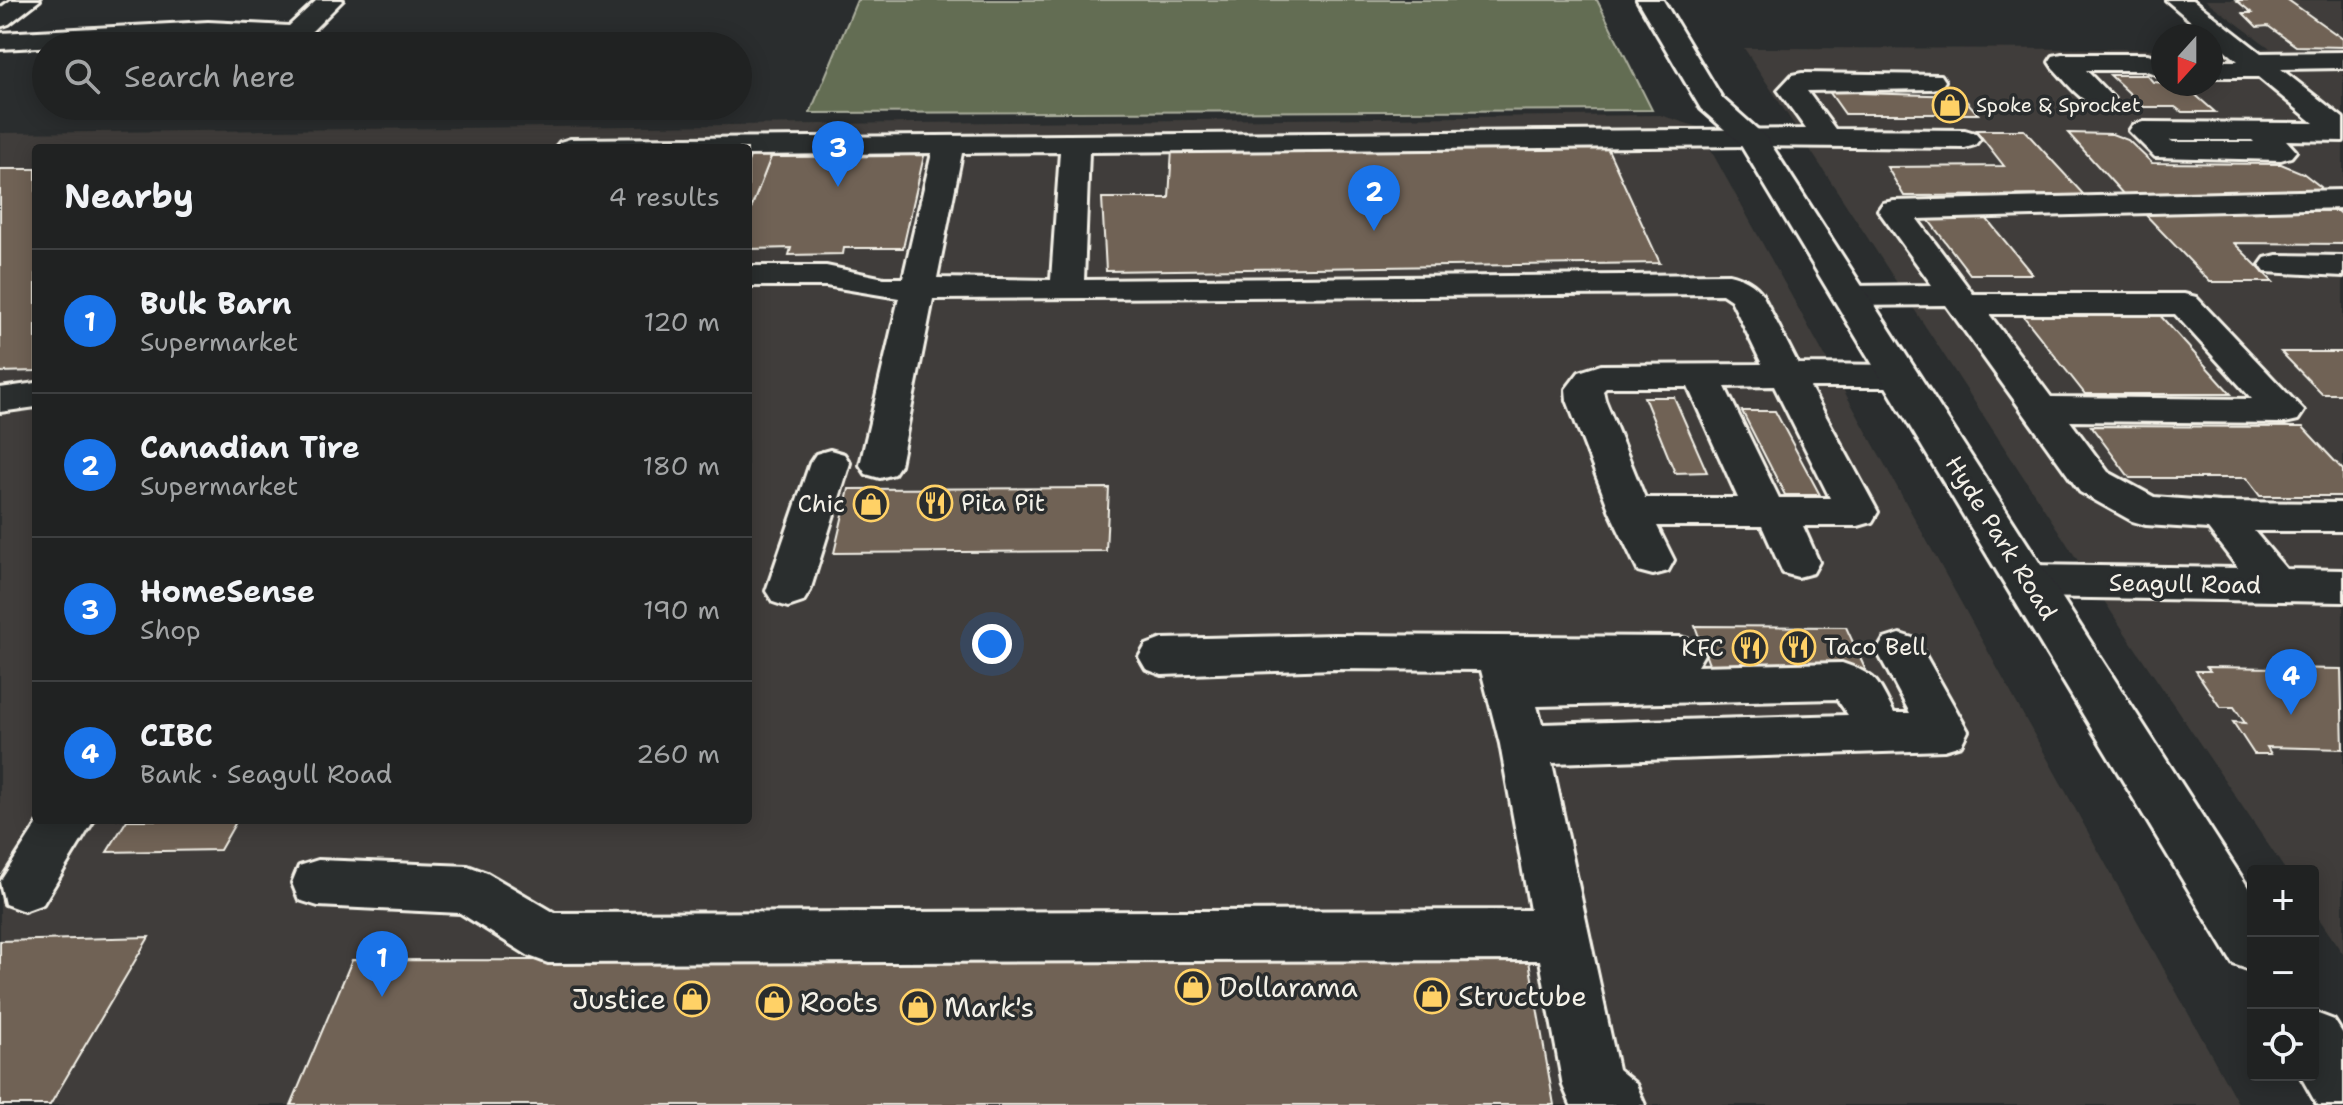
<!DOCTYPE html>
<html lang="en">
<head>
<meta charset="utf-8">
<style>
  body { margin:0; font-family:"Shantell Sans",sans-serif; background:#2d2f2f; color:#f1f3f6 }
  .controls { position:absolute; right:24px; bottom:24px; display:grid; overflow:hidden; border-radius:8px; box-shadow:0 4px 20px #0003 }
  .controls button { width:72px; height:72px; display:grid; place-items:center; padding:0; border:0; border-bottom:2px solid #3d3f40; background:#202222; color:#f1f3f6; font:40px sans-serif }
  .compass { position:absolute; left:2151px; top:24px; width:72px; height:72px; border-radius:50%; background:#202222; box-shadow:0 4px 20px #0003; rotate:201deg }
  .you { position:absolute; left:992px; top:644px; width:28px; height:28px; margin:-20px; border:6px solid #fff; border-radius:50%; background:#1a73e8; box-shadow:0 0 0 12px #1a73e833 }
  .badge { display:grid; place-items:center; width:52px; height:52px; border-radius:50%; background:#1a73e8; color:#fff; font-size:26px; font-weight:700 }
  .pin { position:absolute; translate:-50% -66px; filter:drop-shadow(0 2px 4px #0008) }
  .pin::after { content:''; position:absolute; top:42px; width:28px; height:24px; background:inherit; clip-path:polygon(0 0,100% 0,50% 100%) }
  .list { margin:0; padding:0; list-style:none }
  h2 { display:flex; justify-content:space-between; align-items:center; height:104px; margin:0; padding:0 32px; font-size:34px }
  h2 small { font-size:26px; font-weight:400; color:#a2a4a5 }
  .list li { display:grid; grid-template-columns:52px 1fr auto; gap:24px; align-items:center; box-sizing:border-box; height:144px; padding:0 32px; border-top:2px solid #3d3f40 }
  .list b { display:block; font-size:30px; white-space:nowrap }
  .list p { margin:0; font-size:26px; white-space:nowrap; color:#a2a4a5 }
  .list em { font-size:26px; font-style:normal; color:#a2a4a5 }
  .icon { flex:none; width:44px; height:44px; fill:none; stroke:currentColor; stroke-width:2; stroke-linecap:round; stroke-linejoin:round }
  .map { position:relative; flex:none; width:2343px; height:1105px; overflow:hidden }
  .search { position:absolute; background:#202222; box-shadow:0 4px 20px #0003; left:32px; top:32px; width:720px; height:88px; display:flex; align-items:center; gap:20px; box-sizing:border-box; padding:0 28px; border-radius:44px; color:#a2a4a5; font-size:30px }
  .panel { position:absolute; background:#202222; box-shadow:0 4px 20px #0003; left:32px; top:144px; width:720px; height:680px; border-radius:8px }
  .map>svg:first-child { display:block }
</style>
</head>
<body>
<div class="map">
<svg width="2343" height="1105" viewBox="0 0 2343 1105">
  <rect width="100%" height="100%" fill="#2a2d2e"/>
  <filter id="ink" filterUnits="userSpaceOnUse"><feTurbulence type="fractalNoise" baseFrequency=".0125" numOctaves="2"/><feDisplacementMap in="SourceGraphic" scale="16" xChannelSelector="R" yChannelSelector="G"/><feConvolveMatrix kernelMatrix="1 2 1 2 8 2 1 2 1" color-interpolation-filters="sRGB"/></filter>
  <g filter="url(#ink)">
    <g fill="#3f3d3a" fill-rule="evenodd">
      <path d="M2205 0H2343V954L2313 910V871H2286L2125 633 1744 48 2163 49V84H2211V49L2270 48Z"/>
      <path d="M1660 115 1698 127 2239 1105H0V133ZM36 148H748V820H36Z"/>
    </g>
    <path fill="#646d53" stroke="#acaf9e" stroke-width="2" d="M857 0H1597L1652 110 810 113Z"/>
    <g fill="#6f6255" stroke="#f4f1e8" stroke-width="2">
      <path d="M2236 0H2288L2343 39V47L2296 46 2268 26 2257 27 2243 13H2252Z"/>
      <path d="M2110 75H2147L2153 82 2183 84 2215 112H2182L2175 107H2144Z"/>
      <path d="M1823 83H1852L1859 93 1962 96 1978 114H1845Z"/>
      <path d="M1976 130H2024L2084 195 1904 196 1887 167 2004 166Z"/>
      <path d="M2068 133 2112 134 2128 140 2152 163 2281 164 2303 173 2321 187 2318 192 2124 195Z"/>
      <path d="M1606 145 1660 263 1106 271 1102 198H1169L1172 149Z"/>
      <path d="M901 147H926L903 248H844L843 254 789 255 791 248 748 249V216L771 157 899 156Z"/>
      <path d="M753 149 790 150 789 157H771L748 216V162Z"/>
      <path d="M0 169H36V371L0 372Z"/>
      <path d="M2141 210 2337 211 2343 216V244L2234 243 2273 282H2210Z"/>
      <path d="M1927 218H1986L2032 274H1970Z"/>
      <path d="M2157 312 2231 394H2085L2021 313Z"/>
      <path d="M2281 352H2343V394H2322Z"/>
      <path d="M1644 397H1674L1707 472 1675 473Z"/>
      <path d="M1742 411H1775L1820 495H1785Z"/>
      <path d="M2091 426 2303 427 2343 470V496H2260L2246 478H2130Z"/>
      <path d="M1109 488 1106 551 834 553 849 489Z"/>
      <path d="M1695 626 1846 627 1867 673 1711 670Z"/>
      <path d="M2207 667 2341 669 2343 749 2267 747 2271 754H2254L2233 722 2245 723 2234 707H2220L2196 671H2210Z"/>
      <path d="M127 820H237L220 850 107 852Z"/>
      <path d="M149 937 50 1105H0V941Z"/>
      <path d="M352 960 1529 961 1554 1105H291Z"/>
    </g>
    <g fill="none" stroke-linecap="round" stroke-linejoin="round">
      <g stroke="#f4f1e8" stroke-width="6">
        <g id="minor">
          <path d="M11 0H40L9 24 0 27V8Z"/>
          <path d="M317 0H343L304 39 295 42 208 38 0 49V33L208 22 289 26Z"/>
          <path d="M2166 0H2193L2261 53 2343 52V68L2281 69 2343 118V141L2286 140 2296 151 2291 157 2281 160 2155 157 2129 131 2133 125 2143 122 2314 123 2258 77H2211V61H2238ZM2170 140H2252L2254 142H2173Z"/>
          <path d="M2062 54H2148L2163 59V77L2144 70H2086L2114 99 2110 105C2085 111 2069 84 2053 68L2049 62 2053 56Z"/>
          <path d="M1802 73 1941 75 1945 81 1941 87 1931 89 1807 91 1835 129 1965 130 1975 133 1980 139 1975 145 1965 148 1751 146 1089 152 1084 280 1729 274C1742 277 1754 282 1762 294L1798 364 1900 365 1913 368 1918 376 1913 384 1900 387H1810L1878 512 1872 522 1858 526H1803L1819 562 1813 573 1798 577 1783 573 1762 526H1657L1674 560 1668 571 1653 575 1638 571 1610 512 1567 400 1566 389 1579 372 1601 365 1762 364 1731 300 1722 294 933 299 900 465 894 474 880 478 866 474 860 465 899 298 826 286H748V266H826L884 278H903L932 153 748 155V148H555L560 142 570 139 1806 129 1778 90 1792 75ZM1060 152 1051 280 937 278 962 153ZM1774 386 1830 498H1779L1725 387ZM1607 387H1688L1738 498H1645L1605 400 1603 391Z"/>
          <path d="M2343 190V208L1917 219 1973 294H2184L2196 297 2304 411 2298 420 2285 423 2070 421 2108 472 2154 497 2220 502 2343 503V531H2254L2286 569 2343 570V602L2028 597 2013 592 2007 581 2013 570 2028 565 2238 568 2208 529 2146 525 2132 521 2080 492 1946 305 1851 306 1839 303 1834 296 1839 289 1851 286 1932 285 1878 210 1883 203 1894 201ZM1989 314H2175L2252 399 2051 397Z"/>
          <path d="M2277 255 2343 256V276L2265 272 2260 265 2265 258Z"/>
          <path d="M36 383V407L0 412V388Z"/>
          <path d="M830 450 844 454 850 463 810 591 803 602 788 607 773 602 766 591 810 463 816 454Z"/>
          <path d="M1900 634 1916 639 1968 731 1961 745 1944 750 1552 763 1618 1069 1636 1084 1645 1105H1571L1563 1086 1540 960 548 963 529 956 460 913 318 906 299 900 292 883 299 866 318 860 468 866 487 873 555 913 1530 910 1500 744 1481 670 1334 669 1162 675 1146 669 1139 657 1146 645 1162 639 1334 635 1681 637 1697 642 1704 654 1697 666 1842 663C1878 675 1877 681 1894 713H1910L1877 651 1884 639ZM1837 699 1848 715 1542 724 1537 706Z"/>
          <path d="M40 820H94L43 904 24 911 5 904 0 882Z"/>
        </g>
      </g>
      <g stroke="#f4f1e8" stroke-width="6">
        <g id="major">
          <path d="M1637 0H1663L1722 98 1766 137 2253 895V971L2233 964 1739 142 1701 109Z"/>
          <path d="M2313 1012 2334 1020 2343 1034V1105H2317L2300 1075H2313Z"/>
        </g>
      </g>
      <use href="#minor" fill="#2a2d2e" fill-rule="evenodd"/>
      <use href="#major" fill="#2a2d2e" fill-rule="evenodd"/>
    </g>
  </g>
  <defs>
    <g id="shop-ring" transform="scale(1.8)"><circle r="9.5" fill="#2a2d2e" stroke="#ffd166" stroke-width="1.5"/><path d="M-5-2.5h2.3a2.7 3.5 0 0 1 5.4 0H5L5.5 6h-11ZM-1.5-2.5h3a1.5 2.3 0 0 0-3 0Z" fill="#ffd166"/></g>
    <g id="restaurant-ring" transform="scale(1.8)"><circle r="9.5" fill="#2a2d2e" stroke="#ffd166" stroke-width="1.5"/><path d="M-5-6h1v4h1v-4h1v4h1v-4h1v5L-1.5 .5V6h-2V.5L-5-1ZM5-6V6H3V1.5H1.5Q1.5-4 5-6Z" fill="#ffd166"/></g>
  </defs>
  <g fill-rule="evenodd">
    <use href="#shop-ring" x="1950" y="105"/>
    <use href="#restaurant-ring" x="935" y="503"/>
    <use href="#shop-ring" x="871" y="504"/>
    <use href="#restaurant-ring" x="1798" y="647"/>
    <use href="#restaurant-ring" x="1750" y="648"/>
    <use href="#shop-ring" x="1193" y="987"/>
    <use href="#shop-ring" x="1432" y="996"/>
    <use href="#shop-ring" x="692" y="999"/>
    <use href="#shop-ring" x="774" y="1002"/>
    <use href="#shop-ring" x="918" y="1007"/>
  </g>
  <g text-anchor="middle" stroke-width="7" stroke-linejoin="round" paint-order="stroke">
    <g font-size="20" fill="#f4f1e8" stroke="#2a2d2e" text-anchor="start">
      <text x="1976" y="112">Spoke &amp; Sprocket</text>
    </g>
    <g font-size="24" fill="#f4f1e8" stroke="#2a2d2e" text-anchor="start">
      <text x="961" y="511">Pita Pit</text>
      <text x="845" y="512" text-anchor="end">Chic</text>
      <text x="1824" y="655">Taco Bell</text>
      <text x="1724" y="656" text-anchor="end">KFC</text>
    </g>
    <g font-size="24" fill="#f4f1e8" stroke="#2a2d2e">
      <text transform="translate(2001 538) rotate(58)" y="8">Hyde Park Road</text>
      <text transform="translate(2185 584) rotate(1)" y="8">Seagull Road</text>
    </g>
    <g font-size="28" fill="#f4f1e8" stroke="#2a2d2e" text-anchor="start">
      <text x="1219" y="997">Dollarama</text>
      <text x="1458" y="1006">Structube</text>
      <text x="666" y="1009" text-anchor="end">Justice</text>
      <text x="800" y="1012">Roots</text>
      <text x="944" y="1017">Mark's</text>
    </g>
  </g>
</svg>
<div class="controls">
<button>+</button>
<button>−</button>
<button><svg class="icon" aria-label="locate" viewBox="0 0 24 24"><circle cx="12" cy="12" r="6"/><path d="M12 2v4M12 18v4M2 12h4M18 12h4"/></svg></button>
</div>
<svg class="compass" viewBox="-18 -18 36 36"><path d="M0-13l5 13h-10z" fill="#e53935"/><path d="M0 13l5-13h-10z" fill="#a2a4a5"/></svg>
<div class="you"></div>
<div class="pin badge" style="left:382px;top:997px">1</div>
<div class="pin badge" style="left:1374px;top:231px">2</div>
<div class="pin badge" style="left:838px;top:187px">3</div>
<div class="pin badge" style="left:2291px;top:715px">4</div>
<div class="search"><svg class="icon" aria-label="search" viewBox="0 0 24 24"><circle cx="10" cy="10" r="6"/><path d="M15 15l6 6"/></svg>Search here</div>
<section class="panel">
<h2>Nearby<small>4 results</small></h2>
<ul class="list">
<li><span class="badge">1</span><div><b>Bulk Barn</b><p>Supermarket</p></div><em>120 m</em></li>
<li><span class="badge">2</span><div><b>Canadian Tire</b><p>Supermarket</p></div><em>180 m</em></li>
<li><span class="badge">3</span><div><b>HomeSense</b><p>Shop</p></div><em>190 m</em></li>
<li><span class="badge">4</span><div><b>CIBC</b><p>Bank · Seagull Road</p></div><em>260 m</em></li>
</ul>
</section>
</div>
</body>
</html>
